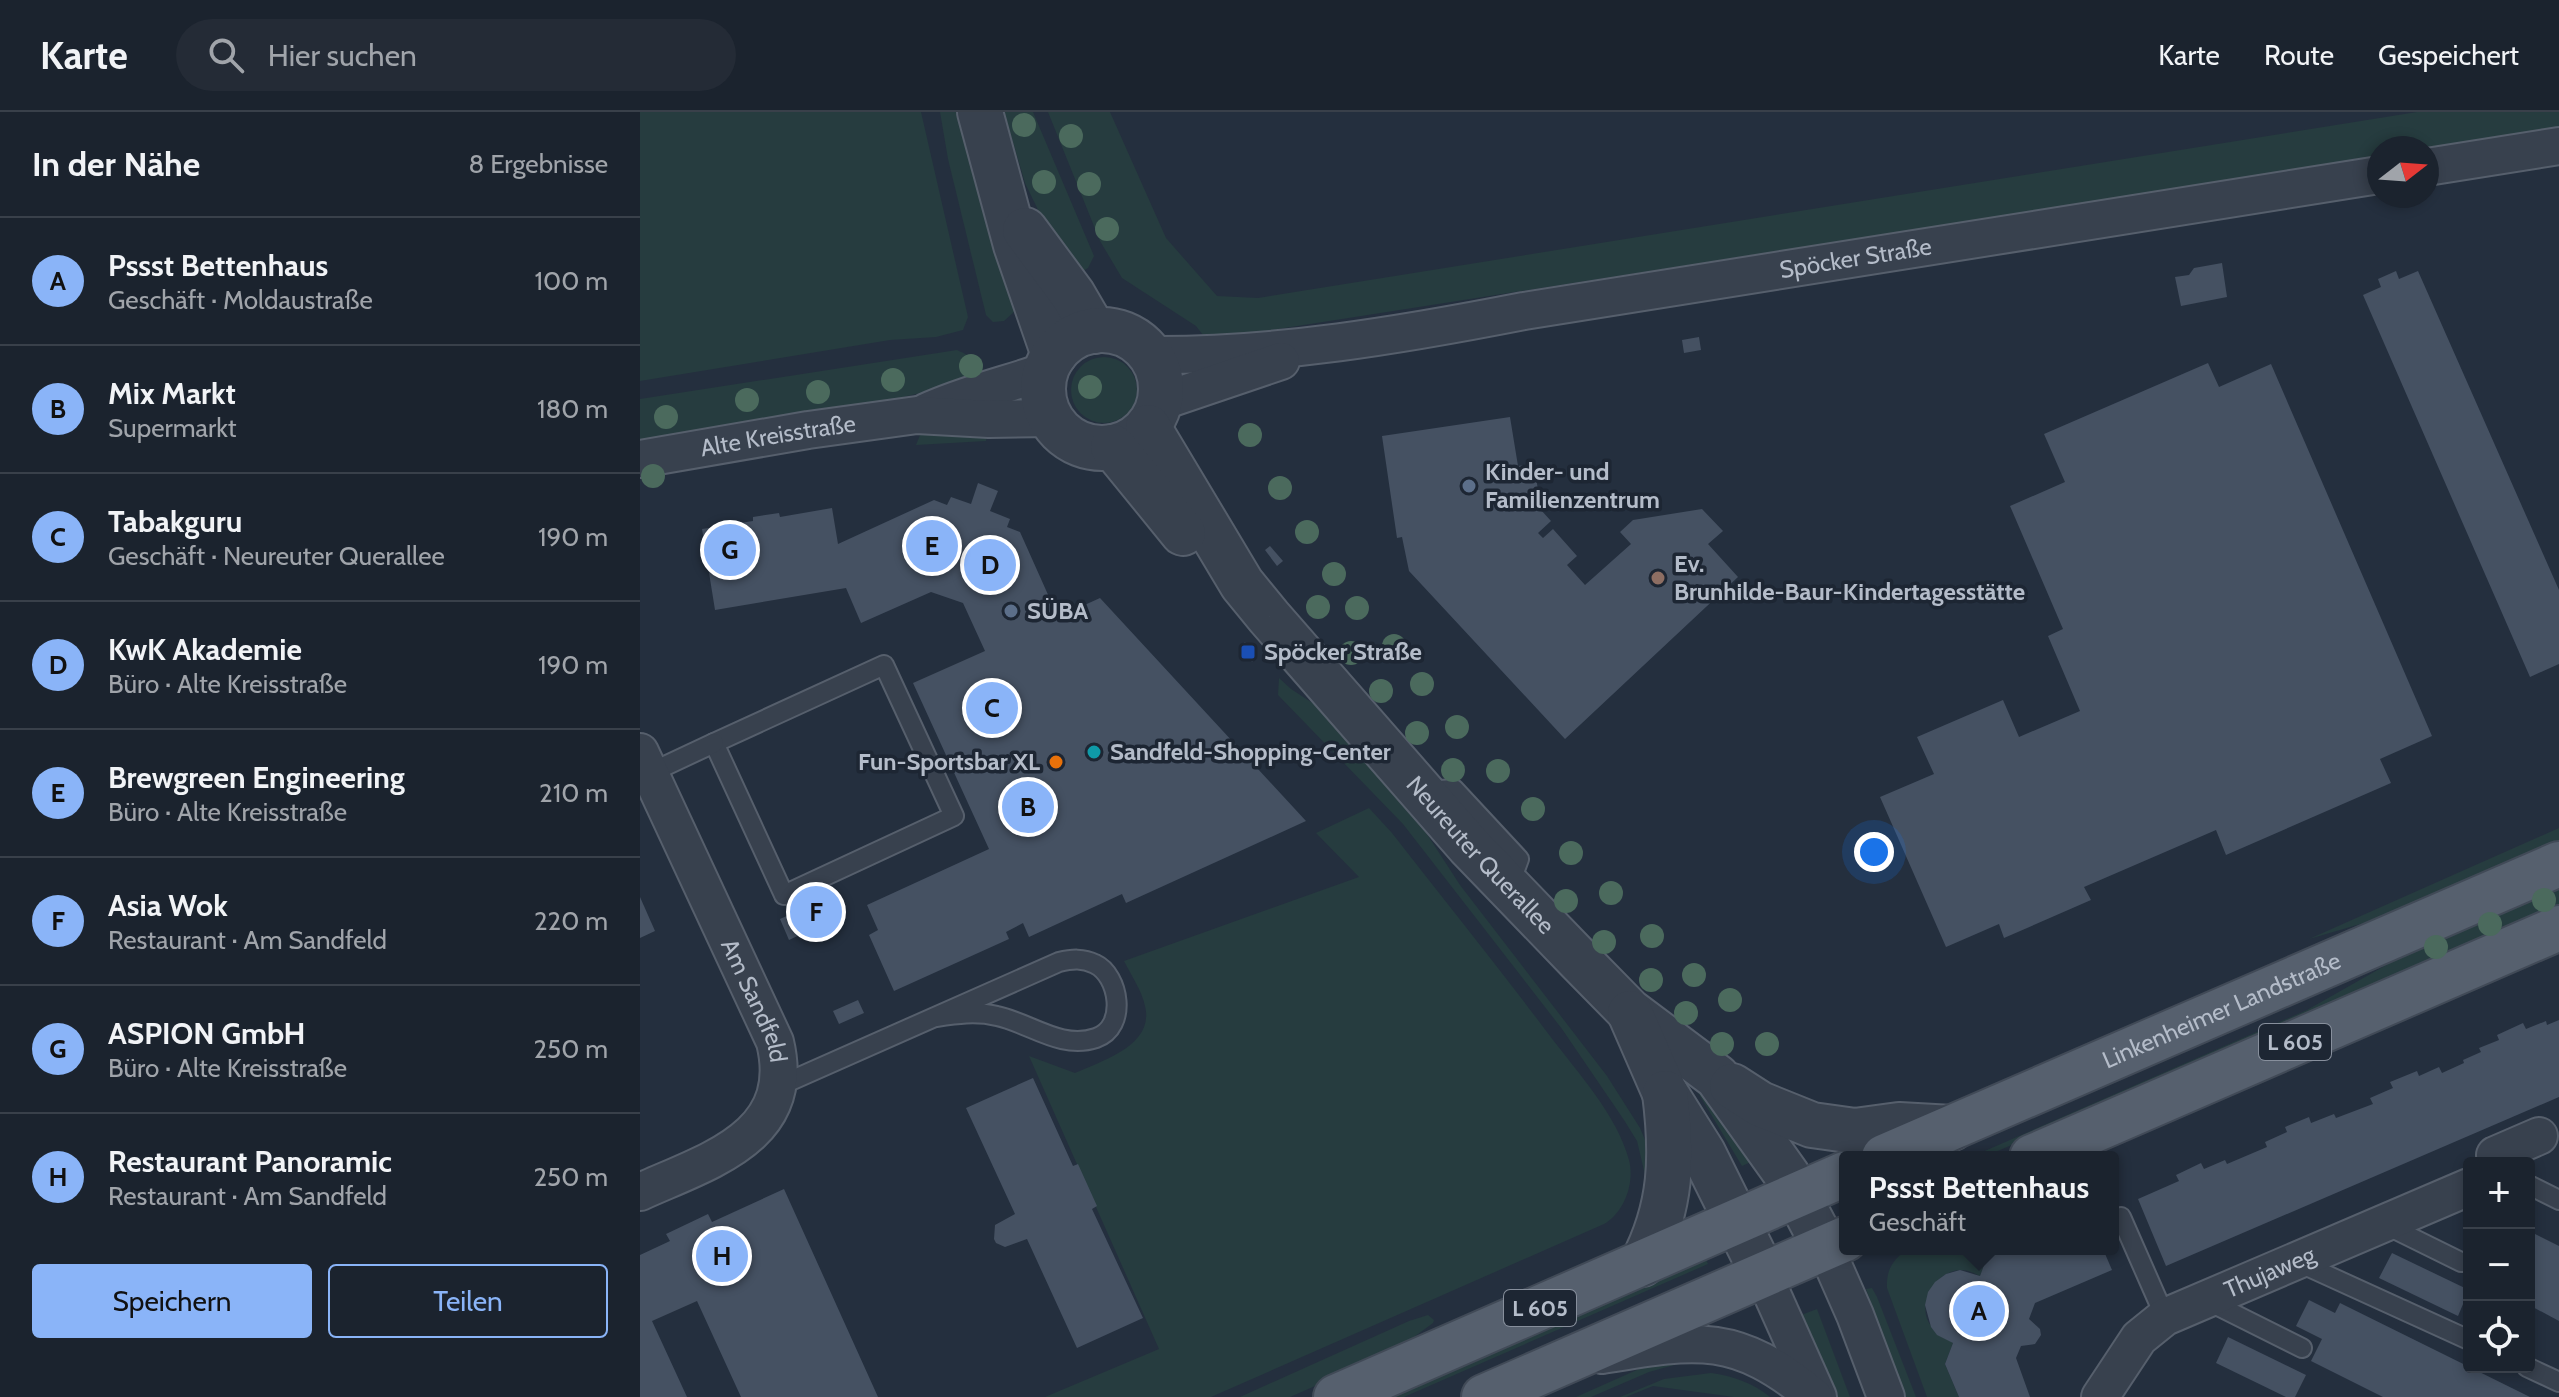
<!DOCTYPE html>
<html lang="de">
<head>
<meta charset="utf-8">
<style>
  body { margin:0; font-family:Cabin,sans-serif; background:#242b36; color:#f1f3f6 }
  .controls { position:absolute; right:24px; bottom:24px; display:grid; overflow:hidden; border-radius:8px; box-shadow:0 4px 12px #0003 }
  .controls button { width:72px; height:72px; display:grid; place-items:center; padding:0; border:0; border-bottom:2px solid #39404a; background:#1b232e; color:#f1f3f6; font:40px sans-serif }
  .compass { position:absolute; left:1727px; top:24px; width:72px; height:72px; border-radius:50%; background:#1b232e; box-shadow:0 4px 12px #0003; rotate:73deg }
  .you { position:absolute; left:1234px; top:740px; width:28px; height:28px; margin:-20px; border:6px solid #fff; border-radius:50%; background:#1a73e8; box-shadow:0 0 0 12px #1a73e833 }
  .badge { display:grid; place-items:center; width:52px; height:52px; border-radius:50%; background:#8ab4f8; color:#111; font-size:26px; font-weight:700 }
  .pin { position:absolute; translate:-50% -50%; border:4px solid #fff; box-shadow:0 2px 8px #0006 }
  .popup { position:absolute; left:1199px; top:1039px; width:280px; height:104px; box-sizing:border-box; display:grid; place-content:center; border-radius:8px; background:#1b232e; filter:drop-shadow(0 2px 6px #0005); font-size:26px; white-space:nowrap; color:#a0a4aa }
  .popup b { font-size:30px; color:#f1f3f6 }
  .popup::after { content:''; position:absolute; left:50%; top:100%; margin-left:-16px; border:16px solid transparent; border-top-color:#1b232e }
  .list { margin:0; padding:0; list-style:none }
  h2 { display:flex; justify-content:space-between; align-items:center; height:104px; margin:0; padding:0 32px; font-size:34px }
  h2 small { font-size:26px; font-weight:400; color:#a0a4aa }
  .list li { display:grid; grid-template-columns:52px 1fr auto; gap:24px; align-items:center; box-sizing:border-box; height:128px; padding:0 32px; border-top:2px solid #39404a }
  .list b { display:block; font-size:30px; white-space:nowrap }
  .list p { margin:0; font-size:26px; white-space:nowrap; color:#a0a4aa }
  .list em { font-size:26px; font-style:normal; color:#a0a4aa }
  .actions { display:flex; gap:16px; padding:24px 32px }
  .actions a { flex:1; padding:18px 0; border:2px solid #8ab4f8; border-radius:8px; text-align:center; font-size:28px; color:#8ab4f8 }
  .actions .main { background:#8ab4f8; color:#111 }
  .icon { flex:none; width:44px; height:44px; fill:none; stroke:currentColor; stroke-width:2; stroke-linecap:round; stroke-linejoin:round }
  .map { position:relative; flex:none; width:1919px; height:1285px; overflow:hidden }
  header { display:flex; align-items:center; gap:48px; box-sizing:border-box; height:112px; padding:0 40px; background:#1b232e; border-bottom:2px solid #39404a }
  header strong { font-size:38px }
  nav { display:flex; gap:44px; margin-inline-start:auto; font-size:28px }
  .search { width:560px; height:72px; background:#242b36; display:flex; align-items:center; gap:20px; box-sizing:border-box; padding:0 28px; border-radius:44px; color:#a0a4aa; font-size:30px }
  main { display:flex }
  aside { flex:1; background:#1b232e }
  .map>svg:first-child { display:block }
</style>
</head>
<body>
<header>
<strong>Karte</strong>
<div class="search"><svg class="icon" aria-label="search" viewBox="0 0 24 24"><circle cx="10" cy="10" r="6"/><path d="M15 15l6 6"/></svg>Hier suchen</div>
<nav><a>Karte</a><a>Route</a><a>Gespeichert</a></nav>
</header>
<main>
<aside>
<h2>In der Nähe<small>8 Ergebnisse</small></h2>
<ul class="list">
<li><span class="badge">A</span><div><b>Pssst Bettenhaus</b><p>Geschäft · Moldaustraße</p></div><em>100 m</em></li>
<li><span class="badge">B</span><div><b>Mix Markt</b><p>Supermarkt</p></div><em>180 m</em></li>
<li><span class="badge">C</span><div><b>Tabakguru</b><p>Geschäft · Neureuter Querallee</p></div><em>190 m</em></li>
<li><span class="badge">D</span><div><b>KwK Akademie</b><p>Büro · Alte Kreisstraße</p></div><em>190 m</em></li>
<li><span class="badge">E</span><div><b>Brewgreen Engineering</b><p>Büro · Alte Kreisstraße</p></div><em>210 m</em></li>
<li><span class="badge">F</span><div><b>Asia Wok</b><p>Restaurant · Am Sandfeld</p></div><em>220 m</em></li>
<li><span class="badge">G</span><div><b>ASPION GmbH</b><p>Büro · Alte Kreisstraße</p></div><em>250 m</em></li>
<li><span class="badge">H</span><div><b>Restaurant Panoramic</b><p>Restaurant · Am Sandfeld</p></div><em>250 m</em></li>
</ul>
<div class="actions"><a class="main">Speichern</a><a>Teilen</a></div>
</aside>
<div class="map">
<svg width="1919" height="1285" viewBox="0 0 1919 1285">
  <rect width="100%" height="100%" fill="#242f3e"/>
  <g fill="#263c3f">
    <path d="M0 0H281L328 205 323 218 296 225 250 228 0 269Z"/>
    <path d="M300 0H324L386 189 364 209 353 210 346 203 308 47Z"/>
    <path d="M364 0H393L454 144 448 156 431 166 385 71Z"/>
    <path d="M408 0H470L526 126 577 184 618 186 1777 0H1919V17L1787 37 1739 36V45L594 224 570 232 556 214 482 166 460 129Z"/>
    <path d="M317 238C330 244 343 250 345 266L233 292 0 329V287Z"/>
    <circle cx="464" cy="278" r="33"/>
    <path d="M348 317 346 329 276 333 280 323Z"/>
    <path d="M639 566 651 577 694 605 770 696 820 773 967 964 1000 1016 1008 1035 1006 1067 997 1029 984 1008 922 917 763 712 638 583Z"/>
    <path d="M729 696 752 721C805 789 859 856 910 924 938 961 977 1003 989 1048 995 1071 984 1101 964 1112L571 1285H405L519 1237 389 944 435 961C462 949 515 933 505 894 502 879 491 863 484 849L719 765 676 721Z"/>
    <path d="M1919 716V732L1741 806 1669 827Z"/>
    <path d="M1919 770V795L1344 1045H1331L1667 898 1778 835Z"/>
    <path d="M1055 971 1120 1046 1102 1054 1054 974Z"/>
    <path d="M1268 1137H1366L1347 1145 1340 1164C1334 1161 1328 1158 1321 1158 1296 1158 1274 1195 1292 1215 1297 1221 1306 1226 1313 1231L1305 1252 1319 1285H1287L1247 1176C1246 1158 1253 1147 1268 1137Z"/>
    <path d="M1064 1143 1068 1152 764 1285H738Z"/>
    <path d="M1232 1176 1237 1185 1276 1285H1265L1226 1177Z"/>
    <path d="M1177 1197 1210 1285H1190L1156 1205Z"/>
    <path d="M788 1203 794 1208 793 1211 755 1239 650 1285H600L769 1209Z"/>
    <path d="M1052 1248 1009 1260 951 1285H936L1008 1253Z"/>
    <path d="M1071 1261C1093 1264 1113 1271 1130 1285H1094L1013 1274 986 1285H980L1024 1267Z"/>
  </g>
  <g fill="#455162">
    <path d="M1582 151 1587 185 1541 194 1535 165 1549 163 1554 156Z"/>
    <path d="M1756 159 1759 167 1778 159 1919 478V552L1890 565 1723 183 1741 175 1738 167Z"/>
    <path d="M1059 225 1061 238 1044 241 1042 228Z"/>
    <path d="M1568 251 1579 275 1631 252 1792 624 1740 647 1751 671 1586 743 1576 718 1444 775 1451 788 1364 826 1359 812 1306 835 1240 685 1294 662 1277 625 1363 588 1379 625 1440 599 1408 524 1423 517 1370 394 1425 370 1404 322Z"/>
    <path d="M870 305 878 354 894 352 901 398 911 409 898 421 903 426 913 417 937 444 927 453 945 473 991 432 980 420 993 408 1062 397 1083 419 1068 432 1098 465 925 627 769 459 762 425 757 426 742 324Z"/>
    <path d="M338 371 358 379 350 399 370 407 367 415 380 420 418 505 460 486 666 709 486 791 482 782 389 825 383 811 366 820 369 827 254 879 229 823 238 818 227 793 349 737 273 571 345 539 323 491 291 480 221 511 206 476 75 498 62 417 113 409V405L139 401 140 405 192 396 198 432 294 388 307 393 311 385 331 392Z"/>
    <path d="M630 434 643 449 637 454 625 438Z"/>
    <path d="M605 530 617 545 612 550 599 534Z"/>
    <path d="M191 784 200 804 149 828 140 807Z"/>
    <path d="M0 785 15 819 0 826Z"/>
    <path d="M218 888 224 901 199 912 193 899Z"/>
    <path d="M1919 908V985L1526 1154 1498 1087 1539 1069 1536 1063 1561 1051 1564 1057 1585 1048 1587 1052 1627 1035 1625 1030 1647 1020 1645 1015 1669 1005 1671 1011 1694 1002 1696 1006 1733 992 1730 986 1753 976 1750 970 1777 959 1779 964 1799 955 1802 961 1824 951 1823 948 1841 940 1839 936 1859 928 1857 923 1883 911 1886 917 1906 909 1907 913Z"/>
    <path d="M393 966 433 1054 438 1052 457 1094 452 1097 503 1206 437 1236 387 1127 365 1135 356 1131 354 1127 355 1113 375 1102 326 996Z"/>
    <path d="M144 1077 238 1285H101L57 1189 12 1209 47 1285H0V1143L30 1129 26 1122 68 1102 72 1110Z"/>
    <path d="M1889 1119 1919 1134V1209L1889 1193Z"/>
    <path d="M1366 1137H1463L1472 1158 1395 1191 1389 1207 1400 1217 1401 1223 1395 1232 1381 1234 1376 1246 1390 1285H1319L1305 1252 1313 1231 1297 1223 1291 1215 1285 1193 1288 1180 1295 1170 1306 1162 1320 1158 1340 1164 1347 1145Z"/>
    <path d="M1752 1141 1829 1178 1818 1204 1739 1166Z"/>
    <path d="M1669 1188 1695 1201 1700 1191 1890 1285H1743L1671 1249 1682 1227 1656 1214Z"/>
    <path d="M1588 1225 1666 1263 1655 1285H1646L1576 1251Z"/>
  </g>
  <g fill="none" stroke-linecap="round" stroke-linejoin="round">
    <g stroke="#565f6c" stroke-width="22">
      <g id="service">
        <path d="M244 553 314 704 144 783 74 631Z"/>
        <path d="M10 661 74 631"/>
        <path d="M786 679 814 677 879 747 869 774"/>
        <path d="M139 974 419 850C432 847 443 846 455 852 479 863 488 915 456 926 421 938 390 911 357 904 336 899 316 902 296 905"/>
        <path d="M1889 1073 1919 1088"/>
        <path d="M1481 1105 1525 1205"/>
        <path d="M1744 1112 1821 1150"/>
        <path d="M1658 1150 1829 1228"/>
        <path d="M1566 1188 1662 1236"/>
        <path d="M1887 1255 1919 1270"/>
      </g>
    </g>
    <g stroke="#565f6c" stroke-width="40">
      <g id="minor">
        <path d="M1787 55 1919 34"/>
        <path id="s1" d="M511 243C637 244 761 223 884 199L1739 63"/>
        <path d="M520 290 641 249"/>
        <path d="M286 300C325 282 366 273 406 259"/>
        <path id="s2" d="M0 347 168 318 277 303 349 307 411 306"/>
        <path id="s3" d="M0 640 135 930C158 1025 68 1049 0 1080"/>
        <path d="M1859 1051 1855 1043 1899 1024"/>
        <path d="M1185 1135 1215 1203 1246 1285"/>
        <path d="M1123 1162 1178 1285"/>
        <path d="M962 1243C1058 1227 1096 1220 1174 1285"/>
        <path id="s4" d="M1460 1285 1499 1226 1525 1205 1829 1075"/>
      </g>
    </g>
    <g stroke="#565f6c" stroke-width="48">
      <g id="tertiary">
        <path d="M340 0 376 133 414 243"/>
        <path d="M385 118 433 183 454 219"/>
        <circle cx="462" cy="277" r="59"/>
        <path id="s5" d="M508 315 602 472 629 505 829 734 938 847 989 899 1077 965 1147 1063 1185 1135"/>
        <path d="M473 335 543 421"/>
        <path d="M990 901 1024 979 1063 1041 1123 1162"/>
        <path d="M1092 974 1120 992 1172 1013 1215 1019 1259 1013 1312 1016"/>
        <path d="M1002 1152C1032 1095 1033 1044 1025 981"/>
      </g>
    </g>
    <g stroke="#414a57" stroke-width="48">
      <g id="primary">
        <path id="s6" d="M1244 1045 1919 752"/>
        <path d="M1392 1045 1919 816"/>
        <path d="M696 1285 1205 1062"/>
        <path d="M844 1285 1205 1127"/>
      </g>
    </g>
    <use href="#service" stroke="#38414e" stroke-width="18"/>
    <use href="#minor" stroke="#38414e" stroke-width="36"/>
    <use href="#tertiary" stroke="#38414e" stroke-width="44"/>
    <use href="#primary" stroke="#56606e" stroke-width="44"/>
  </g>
  <g fill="#4b6a5d">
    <circle cx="384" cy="13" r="12"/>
    <circle cx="431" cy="24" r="12"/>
    <circle cx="404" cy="70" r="12"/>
    <circle cx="449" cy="72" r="12"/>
    <circle cx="467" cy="117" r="12"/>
    <circle cx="331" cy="254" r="12"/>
    <circle cx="253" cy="268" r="12"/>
    <circle cx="450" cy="275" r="12"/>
    <circle cx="178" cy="280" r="12"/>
    <circle cx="107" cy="288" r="12"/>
    <circle cx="26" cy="305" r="12"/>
    <circle cx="610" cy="323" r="12"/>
    <circle cx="13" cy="364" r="12"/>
    <circle cx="640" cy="376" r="12"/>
    <circle cx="667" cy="420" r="12"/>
    <circle cx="694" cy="462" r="12"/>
    <circle cx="678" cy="495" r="12"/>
    <circle cx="717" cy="496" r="12"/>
    <circle cx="754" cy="534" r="12"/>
    <circle cx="711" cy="541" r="12"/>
    <circle cx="782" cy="572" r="12"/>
    <circle cx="741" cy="579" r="12"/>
    <circle cx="817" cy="615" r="12"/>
    <circle cx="777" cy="621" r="12"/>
    <circle cx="813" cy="658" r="12"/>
    <circle cx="858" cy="659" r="12"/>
    <circle cx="893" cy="697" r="12"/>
    <circle cx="931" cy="741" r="12"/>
    <circle cx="971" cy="781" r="12"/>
    <circle cx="1904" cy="788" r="12"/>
    <circle cx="926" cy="789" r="12"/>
    <circle cx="1850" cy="812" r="12"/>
    <circle cx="1012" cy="824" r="12"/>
    <circle cx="964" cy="830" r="12"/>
    <circle cx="1796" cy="835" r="12"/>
    <circle cx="1054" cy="863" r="12"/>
    <circle cx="1011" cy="868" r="12"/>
    <circle cx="1090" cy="888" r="12"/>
    <circle cx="1046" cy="901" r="12"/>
    <circle cx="1082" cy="932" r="12"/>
    <circle cx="1127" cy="932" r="12"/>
  </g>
  <g fill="#5c6f8a" stroke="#1d2633" stroke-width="3">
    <circle cx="829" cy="374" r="8"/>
    <circle cx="371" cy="499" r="8"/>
  </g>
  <circle fill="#8d6e63" stroke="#1d2633" stroke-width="3" cx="1018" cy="466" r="8"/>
  <rect fill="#1a4fb4" stroke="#1d2633" stroke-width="3" x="600" y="532" width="16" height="16" rx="4"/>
  <circle fill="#0f9aa8" stroke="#1d2633" stroke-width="3" cx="454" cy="640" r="8"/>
  <circle fill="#e8710a" stroke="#1d2633" stroke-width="3" cx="416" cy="650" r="8"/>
  <g text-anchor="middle" stroke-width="7" stroke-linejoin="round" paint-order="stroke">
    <g fill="#1d2633" stroke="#878f9c" stroke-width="2">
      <rect x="1619" y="912" width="72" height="36" rx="6"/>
      <rect x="864" y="1178" width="72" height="36" rx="6"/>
    </g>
    <g font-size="22" font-weight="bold" fill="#b4bcc9">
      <text x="1655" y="938">L 605</text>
      <text x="900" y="1204">L 605</text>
    </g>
    <g font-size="24" fill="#b4bcc9" stroke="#1d2633">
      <text dy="8" stroke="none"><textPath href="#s1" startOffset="712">Spöcker Straße</textPath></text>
      <text dy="8" stroke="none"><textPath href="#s2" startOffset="140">Alte Kreisstraße</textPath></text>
      <text dy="8" stroke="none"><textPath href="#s5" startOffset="544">Neureuter Querallee</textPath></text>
      <text dy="8" stroke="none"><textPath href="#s3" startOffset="274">Am Sandfeld</textPath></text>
      <text dy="8" stroke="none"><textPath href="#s6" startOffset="368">Linkenheimer Landstraße</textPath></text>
      <text dy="8" stroke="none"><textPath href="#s4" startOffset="218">Thujaweg</textPath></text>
    </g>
    <g font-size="24" font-weight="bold" fill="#b4bcc9" stroke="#1d2633" text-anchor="start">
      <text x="845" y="368">Kinder- und<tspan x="845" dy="28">Familienzentrum</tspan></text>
      <text x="1034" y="460">Ev.<tspan x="1034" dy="28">Brunhilde-Baur-Kindertagesstätte</tspan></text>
      <text x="387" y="507">SÜBA</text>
      <text x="624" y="548">Spöcker Straße</text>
      <text x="470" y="648">Sandfeld-Shopping-Center</text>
      <text x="400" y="658" text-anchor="end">Fun-Sportsbar XL</text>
    </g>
  </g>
</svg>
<div class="controls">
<button>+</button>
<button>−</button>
<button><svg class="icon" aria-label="locate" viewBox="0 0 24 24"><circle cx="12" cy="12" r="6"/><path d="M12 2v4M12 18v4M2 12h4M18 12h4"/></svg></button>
</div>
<svg class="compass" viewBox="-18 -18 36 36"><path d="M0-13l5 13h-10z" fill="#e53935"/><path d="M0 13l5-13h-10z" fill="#a0a4aa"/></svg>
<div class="you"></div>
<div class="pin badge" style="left:1339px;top:1199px">A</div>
<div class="popup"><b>Pssst Bettenhaus</b>Geschäft</div>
<div class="pin badge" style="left:388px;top:695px">B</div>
<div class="pin badge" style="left:352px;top:596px">C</div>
<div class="pin badge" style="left:350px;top:453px">D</div>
<div class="pin badge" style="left:292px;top:434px">E</div>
<div class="pin badge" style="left:176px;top:800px">F</div>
<div class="pin badge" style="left:90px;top:438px">G</div>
<div class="pin badge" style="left:82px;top:1144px">H</div>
</div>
</main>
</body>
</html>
